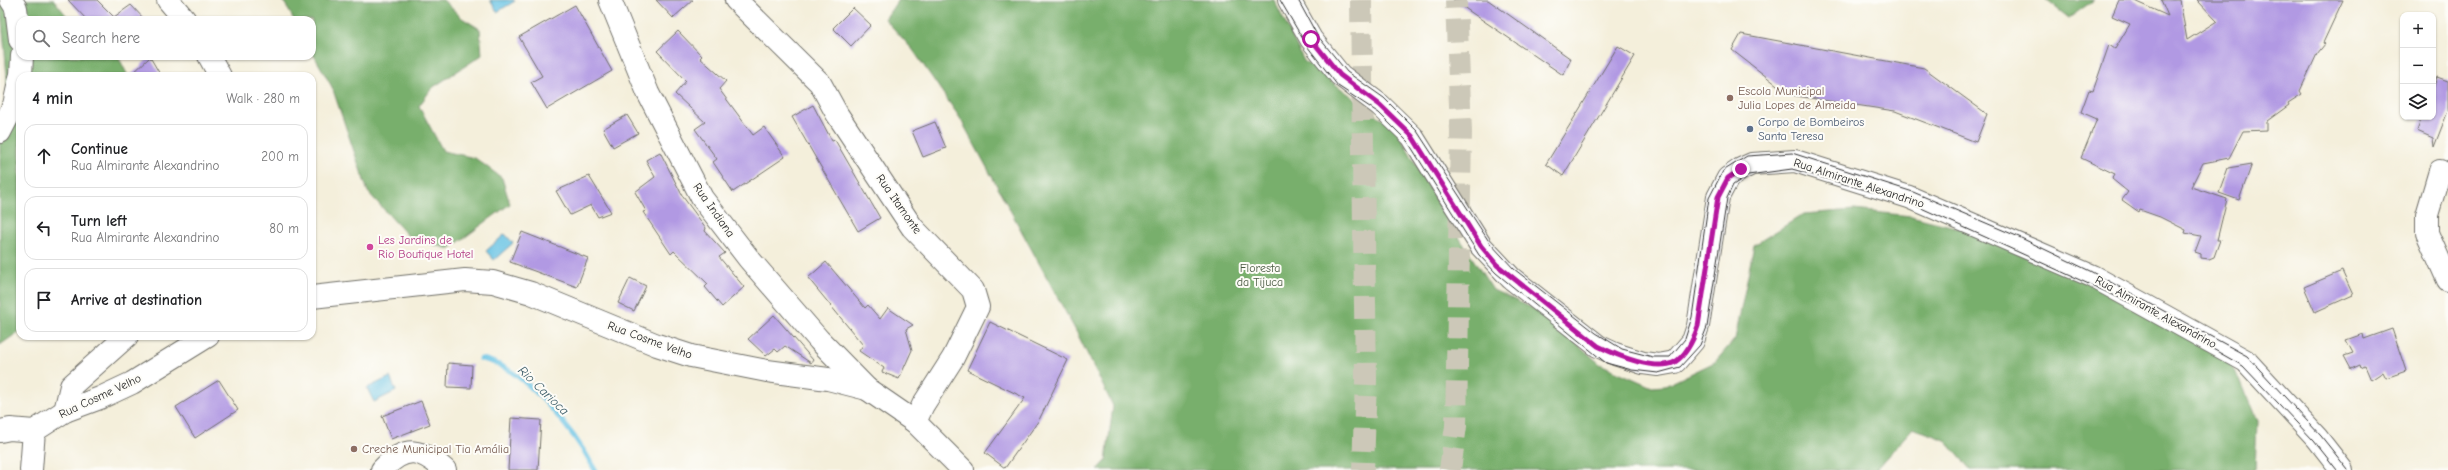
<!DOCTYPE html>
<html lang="en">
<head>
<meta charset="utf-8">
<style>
  body { margin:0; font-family:"Comic Neue",sans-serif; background:#f6f6f6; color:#202124 }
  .controls { position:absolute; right:12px; top:12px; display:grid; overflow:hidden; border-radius:8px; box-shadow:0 1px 3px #0004 }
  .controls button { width:36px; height:36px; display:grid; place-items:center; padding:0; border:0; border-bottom:1px solid #e0e0e0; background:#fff; color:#202124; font:20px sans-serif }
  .stop { position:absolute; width:12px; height:12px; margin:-9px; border:3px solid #b5179e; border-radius:50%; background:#fff }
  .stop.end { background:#b5179e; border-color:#fff; box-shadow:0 1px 4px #0008 }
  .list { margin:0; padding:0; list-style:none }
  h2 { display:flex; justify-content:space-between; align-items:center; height:52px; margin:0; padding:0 16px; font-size:17px }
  h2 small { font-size:13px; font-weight:400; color:#757577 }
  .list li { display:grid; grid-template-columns:26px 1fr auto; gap:12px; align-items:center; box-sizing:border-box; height:64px; margin:0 8px 8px; padding:0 8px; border:1px solid #e0e0e0; border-radius:12px }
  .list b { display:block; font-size:15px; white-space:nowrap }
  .list p { margin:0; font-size:13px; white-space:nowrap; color:#757577 }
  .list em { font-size:13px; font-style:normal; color:#757577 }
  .icon { flex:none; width:22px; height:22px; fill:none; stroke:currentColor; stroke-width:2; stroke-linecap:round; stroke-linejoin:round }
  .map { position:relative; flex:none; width:2448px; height:470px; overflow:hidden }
  .search { position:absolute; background:#fff; box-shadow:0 1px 3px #0004; left:16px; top:16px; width:300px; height:44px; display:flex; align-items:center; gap:10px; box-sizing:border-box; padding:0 14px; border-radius:12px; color:#757577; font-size:15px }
  .panel { position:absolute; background:#fff; box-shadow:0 1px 3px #0004; left:16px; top:72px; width:300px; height:268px; border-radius:12px }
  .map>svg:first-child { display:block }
</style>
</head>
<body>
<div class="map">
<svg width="2448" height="470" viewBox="0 0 2448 470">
  <rect width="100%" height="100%" fill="#fdfcf7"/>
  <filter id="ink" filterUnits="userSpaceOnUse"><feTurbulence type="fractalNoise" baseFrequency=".025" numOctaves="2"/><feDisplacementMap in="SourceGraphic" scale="8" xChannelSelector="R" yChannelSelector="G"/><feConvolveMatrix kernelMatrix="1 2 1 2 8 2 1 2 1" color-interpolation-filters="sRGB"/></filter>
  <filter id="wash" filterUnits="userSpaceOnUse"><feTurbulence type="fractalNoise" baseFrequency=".012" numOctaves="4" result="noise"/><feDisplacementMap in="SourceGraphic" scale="16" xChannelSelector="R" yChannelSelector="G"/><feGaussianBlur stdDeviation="0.9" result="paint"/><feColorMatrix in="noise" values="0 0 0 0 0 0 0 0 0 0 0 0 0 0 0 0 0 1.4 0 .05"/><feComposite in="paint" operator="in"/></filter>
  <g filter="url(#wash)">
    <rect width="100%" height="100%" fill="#f4efdb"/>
    <g fill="#78af6c" stroke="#526d4c">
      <path d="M1 0H54L70 20H20V56H118L128 76H20V331L0 345V127C16 104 0 30 1 0Z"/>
      <path d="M283 0H443L462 18 480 29 482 55 432 88 419 106 443 151 475 158 502 178 510 204 449 249 410 238 368 192 332 87 312 52V20H294Z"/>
      <path d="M898 0H1274L1304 61 1397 130 1442 211 1493 290 1541 312 1600 364 1652 387 1665 386 1715 362 1735 339 1754 245 1804 214 1854 210 1911 216 1983 234 2128 296 2227 361 2240 379 2257 421 2255 470H1971L1945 440 1913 428 1875 470H1098L1106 461 1113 406 1077 333 960 118 913 50 885 19Z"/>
      <path d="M2046 0H2094L2069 18Z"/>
    </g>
    <g fill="#66c2e4" stroke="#487688">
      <path d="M490 0H514L515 1 497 12Z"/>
      <path d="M505 234 513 243 494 260 486 251Z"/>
      <path d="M390 377 396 391 374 402 367 388Z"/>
    </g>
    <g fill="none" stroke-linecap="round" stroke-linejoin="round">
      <path stroke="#66c2e4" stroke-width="5" d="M481 359C523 365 576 434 595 470"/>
    </g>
    <g id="blocks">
      <g fill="#b199e3">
        <path d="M68 0H97L114 17 131 5 145 20H87Z"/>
        <path d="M656 0H693L673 18Z"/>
        <path d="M1453 0H1488L1571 59 1563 75Z"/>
        <path d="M2119 0H2132L2168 16 2161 0H2180L2187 40 2217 21 2197 0H2343L2323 43 2325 44 2317 54 2300 91 2302 94 2288 103 2289 105 2267 121V130L2243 131 2229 158 2203 163 2191 187 2227 199 2217 240H2220L2214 257 2209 259 2201 258V254L2195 252 2201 236 2185 233 2186 230 2160 217 2140 210 2139 212 2122 200 2128 192 2112 179 2115 174 2081 158 2097 119 2081 112 2089 90 2093 91 2109 45 2115 49 2130 24 2112 16Z"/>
        <path d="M575 5 612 71 547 109 531 82 542 76 519 37Z"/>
        <path d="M853 8 871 25 851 46 833 28Z"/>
        <path d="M678 31 702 56 700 58 726 81 719 89 753 135 764 127 785 157 733 192 713 162 717 159 695 129 705 122 675 94 686 81 657 51Z"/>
        <path d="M1741 34 1924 68 1987 114 1976 142 1895 111 1790 95 1732 50Z"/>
        <path d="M1618 46 1635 56 1563 176 1546 164Z"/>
        <path d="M150 57 161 76H130Z"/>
        <path d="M2437 77 2448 81V111L2434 147 2433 138 2417 131 2422 117H2433V89Z"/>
        <path d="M813 105 832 141 835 140 880 218 858 231 792 117Z"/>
        <path d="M627 115 638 133 613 147 603 129Z"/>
        <path d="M935 122 946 148 923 157 912 131Z"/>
        <path d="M660 152 683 197 706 228 705 231 725 253 719 257 744 287 722 307 705 287 708 284 674 251 671 254 643 212 646 211 635 192 655 177 646 160Z"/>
        <path d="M2252 164 2239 200 2219 193 2228 168Z"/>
        <path d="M589 176 611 212 598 217 591 205 570 215 556 191Z"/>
        <path d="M522 232 588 258 577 287 510 262Z"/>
        <path d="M826 262 865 308 868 305 880 319 888 308 913 325 906 329 912 350 899 379 882 372 884 368 859 351 863 345 808 278Z"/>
        <path d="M2342 271 2353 295 2315 312 2304 287Z"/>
        <path d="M630 278 646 286 634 311 618 303Z"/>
        <path d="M774 315 813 360 811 363 785 346 778 352 775 349 766 356 748 339Z"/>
        <path d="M990 322 1068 360 1039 420 1005 468 985 453 1025 398 967 370Z"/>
        <path d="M2392 329 2406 371 2386 378 2383 372 2371 380 2365 366 2361 368 2360 365 2351 369 2344 356 2353 353 2346 340 2363 334 2364 339Z"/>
        <path d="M448 363 472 365 471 388 447 387Z"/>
        <path d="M219 380 238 410 195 438 176 407Z"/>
        <path d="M421 401 430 424 391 439 382 416Z"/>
        <path d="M511 418 541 420 538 470H508Z"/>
      </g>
    </g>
  </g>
  <g filter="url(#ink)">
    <use href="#blocks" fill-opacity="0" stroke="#717069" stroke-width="1"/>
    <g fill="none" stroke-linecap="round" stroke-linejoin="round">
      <g stroke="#ccc8b8" stroke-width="22" stroke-dasharray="22 11" stroke-linecap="butt">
        <path d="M1361 0 1366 379 1363 470"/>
        <path d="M1450 470 1456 426 1461 132 1456 0"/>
      </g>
      <g stroke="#717069" stroke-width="24">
        <g id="minor">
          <path d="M11 0 16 8 20 40"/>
          <path d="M168 0 185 20"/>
          <path d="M610 0 648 93 702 198 749 259 819 340 867 389"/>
          <path d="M736 0 820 83 837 114 912 227 973 290 978 307 953 358 923 405 915 422"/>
          <path d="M1289 0 1311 39 1340 75 1380 105 1412 136 1481 246 1511 278 1598 346 1615 354 1643 363 1658 365 1675 362 1693 341 1698 326 1718 197 1728 178 1741 169 1752 164 1795 161 1909 197 2092 276 2246 361 2317 438 2342 470"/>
          <path d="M209 56 220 76"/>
          <path d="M21 76 22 56"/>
          <path d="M0 132 14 105 20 78"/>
          <path d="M2440 171 2427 215V233L2448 280"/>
          <path d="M312 297 465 280 493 282 531 293 657 345 691 356 767 371 828 379 867 389 915 422 963 470"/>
          <path d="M65 411 71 386 127 336"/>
          <path d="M0 431 10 429 34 431 65 411 100 398 132 383 208 336"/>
          <path d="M31 470 34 431"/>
          <path d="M382 470C406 444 421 449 445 470"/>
        </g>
      </g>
      <use href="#minor" stroke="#fff" stroke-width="22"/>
      <g stroke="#2b2b2b" stroke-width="1">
        <path d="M1280 0 1307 46 1338 86 1379 113 1408 142 1479 255 1496 273 1606 363 1632 370 1658 373 1680 367 1700 345 1707 327 1727 198 1733 185 1748 175 1792 169 1908 202 2135 305 2243 366 2314 441 2337 470"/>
        <path d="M1298 0 1317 35 1347 72 1384 98 1417 131 1490 243 1514 269 1596 333 1622 349 1653 357H1670L1685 339 1692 317 1709 198 1723 171 1747 156 1792 153 1913 192 2019 237 2090 271 2247 356 2321 436 2348 470"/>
      </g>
    </g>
  </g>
  <g fill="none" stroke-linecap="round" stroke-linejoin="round" filter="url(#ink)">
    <path stroke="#b5179e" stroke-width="5" d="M1311 39 1340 75 1380 105 1412 136 1481 246 1497 265 1598 346C1616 355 1655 372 1675 362 1686 355 1694 338 1698 326L1718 197 1728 178 1741 169"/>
  </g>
  <g fill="#8d6e63" stroke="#fdfcf7" stroke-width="1.5">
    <circle cx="1730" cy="98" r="4"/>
    <circle cx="354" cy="449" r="4"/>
  </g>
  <circle fill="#5c6f8a" stroke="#fdfcf7" stroke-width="1.5" cx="1750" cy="129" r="4"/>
  <circle fill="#d1479c" stroke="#fdfcf7" stroke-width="1.5" cx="370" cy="247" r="4"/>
  <g text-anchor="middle" stroke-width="4" stroke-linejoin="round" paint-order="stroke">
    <g font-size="12" fill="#785e54" stroke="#fdfcf7" text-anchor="start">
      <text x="1738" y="95">Escola Municipal<tspan x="1738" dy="14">Julia Lopes de Almeida</tspan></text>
      <text x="362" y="453">Creche Municipal Tia Amália</text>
    </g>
    <g font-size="12" fill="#4e5e75" stroke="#fdfcf7" text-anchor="start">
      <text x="1758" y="126">Corpo de Bombeiros<tspan x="1758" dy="14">Santa Teresa</tspan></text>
    </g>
    <g font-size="12" fill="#2b2b2b" stroke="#fdfcf7">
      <text transform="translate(1859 183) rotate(18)" y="4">Rua Almirante Alexandrino</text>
      <text transform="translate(899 204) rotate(55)" y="4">Rua Itamonte</text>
      <text transform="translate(714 210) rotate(55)" y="4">Rua Indiana</text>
      <text transform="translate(2156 312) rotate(29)" y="4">Rua Almirante Alexandrino</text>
      <text transform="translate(650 340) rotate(20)" y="4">Rua Cosme Velho</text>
      <text transform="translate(100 396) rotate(-25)" y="4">Rua Cosme Velho</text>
    </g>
    <g font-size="12" fill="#b23c85" stroke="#fdfcf7" text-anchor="start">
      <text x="378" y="244">Les Jardins de<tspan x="378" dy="14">Rio Boutique Hotel</tspan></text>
    </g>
    <g font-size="12" fill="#4b5b44" stroke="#fdfcf7">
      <text x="1260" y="272">Floresta<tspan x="1260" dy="14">da Tijuca</tspan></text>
    </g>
    <g font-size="13" font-style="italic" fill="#40606c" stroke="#fdfcf7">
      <text transform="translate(544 390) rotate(44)" y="5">Rio Carioca</text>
    </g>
  </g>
</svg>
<div class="controls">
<button>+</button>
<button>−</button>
<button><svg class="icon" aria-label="layers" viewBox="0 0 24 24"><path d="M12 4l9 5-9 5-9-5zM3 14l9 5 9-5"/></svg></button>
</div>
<div class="stop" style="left:1311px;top:39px"></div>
<div class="stop end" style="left:1741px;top:169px"></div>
<div class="search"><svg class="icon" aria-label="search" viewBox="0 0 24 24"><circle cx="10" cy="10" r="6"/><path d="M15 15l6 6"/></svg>Search here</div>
<section class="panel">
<h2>4 min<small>Walk · 280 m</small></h2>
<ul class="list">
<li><svg class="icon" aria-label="ahead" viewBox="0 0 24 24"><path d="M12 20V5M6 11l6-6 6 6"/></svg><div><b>Continue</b><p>Rua Almirante Alexandrino</p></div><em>200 m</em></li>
<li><svg class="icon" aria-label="left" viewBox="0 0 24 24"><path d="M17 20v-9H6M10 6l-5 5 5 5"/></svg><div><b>Turn left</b><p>Rua Almirante Alexandrino</p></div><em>80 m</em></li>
<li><svg class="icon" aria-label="arrive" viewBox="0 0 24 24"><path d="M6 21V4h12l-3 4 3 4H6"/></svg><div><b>Arrive at destination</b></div></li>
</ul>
</section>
</div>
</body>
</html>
